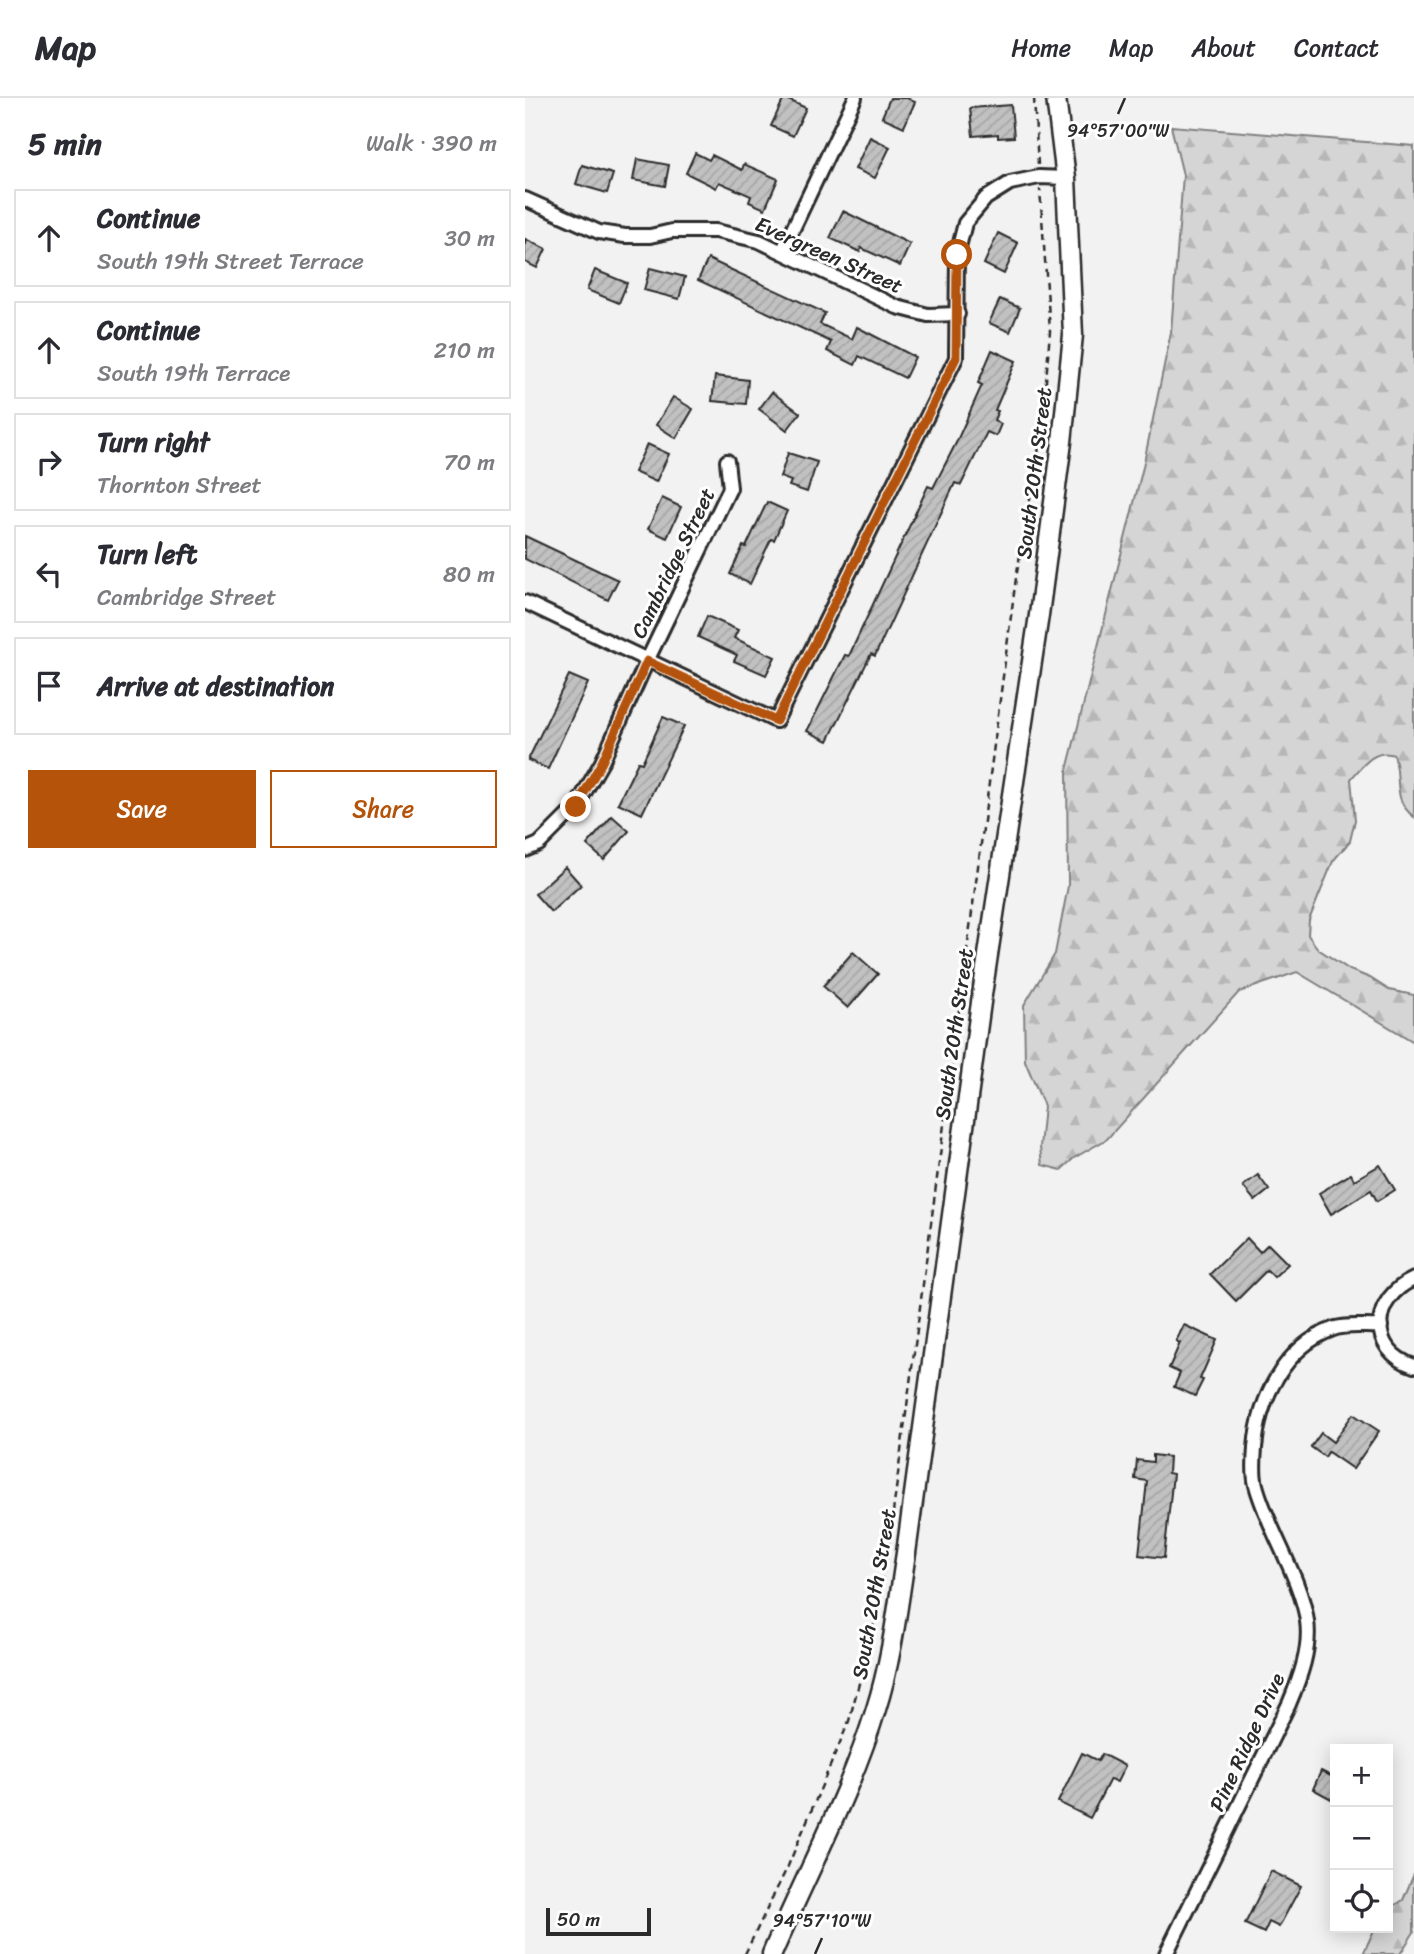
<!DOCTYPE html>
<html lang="en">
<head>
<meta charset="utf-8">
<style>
  body { margin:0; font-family:Sriracha,sans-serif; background:#f2f2f3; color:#2b2b33 }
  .controls { position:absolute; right:21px; bottom:21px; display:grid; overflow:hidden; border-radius:0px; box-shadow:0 4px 18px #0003 }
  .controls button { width:63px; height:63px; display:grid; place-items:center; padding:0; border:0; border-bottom:2px solid #e1e1e2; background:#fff; color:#2b2b33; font:35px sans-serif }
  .scale { position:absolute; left:21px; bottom:18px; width:105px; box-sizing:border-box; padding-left:7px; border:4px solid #2b2b2b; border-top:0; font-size:19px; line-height:24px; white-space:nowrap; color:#2b2b2b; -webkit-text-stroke:5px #fff; paint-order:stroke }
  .stop { position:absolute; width:21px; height:21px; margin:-16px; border:5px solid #b45309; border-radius:50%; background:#fff }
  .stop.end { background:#b45309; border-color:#fff; box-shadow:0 2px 7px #0008 }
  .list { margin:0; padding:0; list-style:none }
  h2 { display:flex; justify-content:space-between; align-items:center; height:91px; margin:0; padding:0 28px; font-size:30px }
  h2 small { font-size:23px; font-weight:400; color:#7c7c81 }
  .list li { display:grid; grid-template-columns:46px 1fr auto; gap:21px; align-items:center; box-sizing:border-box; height:98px; margin:0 14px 14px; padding:0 14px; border:2px solid #e1e1e2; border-radius:0px }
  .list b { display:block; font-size:26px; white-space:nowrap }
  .list p { margin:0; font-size:23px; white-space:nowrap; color:#7c7c81 }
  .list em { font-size:23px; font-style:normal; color:#7c7c81 }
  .actions { display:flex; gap:14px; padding:21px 28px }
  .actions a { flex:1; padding:16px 0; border:2px solid #b45309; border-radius:0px; text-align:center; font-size:24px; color:#b45309 }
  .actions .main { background:#b45309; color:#fff }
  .icon { flex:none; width:38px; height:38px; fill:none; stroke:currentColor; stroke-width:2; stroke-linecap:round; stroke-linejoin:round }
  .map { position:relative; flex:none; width:889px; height:1856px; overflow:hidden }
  header { display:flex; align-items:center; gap:42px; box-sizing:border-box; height:98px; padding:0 35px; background:#fff; border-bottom:2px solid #e1e1e2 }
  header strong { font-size:33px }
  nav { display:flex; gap:38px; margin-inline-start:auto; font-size:24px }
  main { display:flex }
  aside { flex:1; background:#fff }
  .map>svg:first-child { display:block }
</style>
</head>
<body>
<header>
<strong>Map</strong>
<nav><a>Home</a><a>Map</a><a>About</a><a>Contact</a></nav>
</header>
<main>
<aside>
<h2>5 min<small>Walk · 390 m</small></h2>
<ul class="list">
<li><svg class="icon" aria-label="ahead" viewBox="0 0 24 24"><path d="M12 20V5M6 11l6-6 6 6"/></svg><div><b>Continue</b><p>South 19th Street Terrace</p></div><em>30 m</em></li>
<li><svg class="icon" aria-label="ahead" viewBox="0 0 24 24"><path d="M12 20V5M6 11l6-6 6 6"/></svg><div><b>Continue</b><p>South 19th Terrace</p></div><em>210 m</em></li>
<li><svg class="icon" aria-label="right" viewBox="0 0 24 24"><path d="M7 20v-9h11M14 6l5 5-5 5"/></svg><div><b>Turn right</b><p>Thornton Street</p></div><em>70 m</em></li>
<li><svg class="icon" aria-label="left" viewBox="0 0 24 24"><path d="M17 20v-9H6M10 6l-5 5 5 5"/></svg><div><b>Turn left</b><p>Cambridge Street</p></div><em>80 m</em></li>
<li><svg class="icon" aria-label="arrive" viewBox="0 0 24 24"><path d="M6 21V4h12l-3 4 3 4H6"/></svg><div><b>Arrive at destination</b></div></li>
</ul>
<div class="actions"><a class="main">Save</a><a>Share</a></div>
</aside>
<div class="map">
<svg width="889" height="1856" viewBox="0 0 889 1856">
  <defs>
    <pattern id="forest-firs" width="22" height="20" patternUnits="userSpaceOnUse" patternTransform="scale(1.75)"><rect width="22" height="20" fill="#d5d5d5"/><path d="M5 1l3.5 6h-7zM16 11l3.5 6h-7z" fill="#b7b7b7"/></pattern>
    <pattern id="building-hatch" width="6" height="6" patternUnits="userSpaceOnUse" patternTransform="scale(1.75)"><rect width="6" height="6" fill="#c1c1c1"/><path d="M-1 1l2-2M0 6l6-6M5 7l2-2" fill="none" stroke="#a6a6a6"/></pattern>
  </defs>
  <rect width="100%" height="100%" fill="#f2f2f2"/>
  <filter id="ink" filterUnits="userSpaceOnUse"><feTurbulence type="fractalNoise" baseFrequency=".0143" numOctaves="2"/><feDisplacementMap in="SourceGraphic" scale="14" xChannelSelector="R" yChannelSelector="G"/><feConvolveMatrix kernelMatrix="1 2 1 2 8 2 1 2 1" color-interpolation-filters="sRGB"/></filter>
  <g filter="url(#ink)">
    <g fill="url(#forest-firs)" stroke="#808080" stroke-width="2">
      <path d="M646 28 889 48V719C866 701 877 682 869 657 850 650 838 667 826 681L830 722 825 743 808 763 784 822 783 837 793 851 825 872 845 880 864 892 889 897V944L772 874 714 894 582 1041 549 1060 536 1072 517 1067 515 1049 519 1008 500 963 499 907 530 856 543 788 542 672 618 369 646 234 658 77Z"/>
      <path d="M889 1776V1834L875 1856H838L850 1830H863V1812L878 1802Z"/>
    </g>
    <g fill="url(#building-hatch)" stroke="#2b2b2b" stroke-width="2">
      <path d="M259 0 281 10 268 38 246 28Z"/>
      <path d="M365 0H382L390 4 379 29 357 19Z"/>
      <path d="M486 7 489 39 473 40V36L448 38 445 10Z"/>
      <path d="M345 39 365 49 350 80 330 71Z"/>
      <path d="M170 55 184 62 187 57 217 72 219 66 253 81 240 111 224 104 226 98 194 84 191 90 161 75Z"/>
      <path d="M112 61 144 67 140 88 108 82Z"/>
      <path d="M57 67 88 76 82 95 51 86Z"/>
      <path d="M318 113 385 146 375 168 336 150 335 154 305 140Z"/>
      <path d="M473 135 493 145 479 176 459 166Z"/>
      <path d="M0 141 21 151 12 170 0 164Z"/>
      <path d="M183 161 300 215 295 226 327 241 332 229 390 259 380 280 334 258 330 267 302 253 306 244 173 182Z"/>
      <path d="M125 170 160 179 154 201 119 192Z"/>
      <path d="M70 172 102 185 94 205 62 192Z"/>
      <path d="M475 201 495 210 485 234 464 225Z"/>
      <path d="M467 252 491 263 470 312 473 313 469 322 476 326 471 338 462 334 436 387 430 385 350 558 346 556 303 643 282 633 320 557 324 558 403 388 408 390 431 345 457 287 453 285Z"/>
      <path d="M190 278 223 282 221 306 187 303Z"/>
      <path d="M247 294 275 315 262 332 234 311Z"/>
      <path d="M148 299 168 311 151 340 131 327Z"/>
      <path d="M122 346 144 356 131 384 109 374Z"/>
      <path d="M263 355 292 364 282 394 264 388 266 383 255 379Z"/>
      <path d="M137 400 156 409 142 440 123 431Z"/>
      <path d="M242 404 262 413 249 442 246 441 225 486 205 476 218 448 221 449Z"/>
      <path d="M0 438 93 482 83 502 0 461Z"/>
      <path d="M182 518 213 532 209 540 250 559 241 577 209 563 212 557 173 539Z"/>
      <path d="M44 577 63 585 23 671 3 662Z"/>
      <path d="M138 619 159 628 117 716 93 705 113 664 117 665Z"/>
      <path d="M87 718 104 733 79 762 62 747Z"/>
      <path d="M40 769 56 787 26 814 10 796Z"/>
      <path d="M328 854 353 876 323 910 298 888Z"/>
      <path d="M855 1067 870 1092 852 1103 846 1092 806 1116 794 1095 826 1076 829 1082Z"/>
      <path d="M733 1077 744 1092 730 1103 718 1088Z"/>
      <path d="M722 1140 735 1154 743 1146 763 1166 749 1179 742 1172 711 1203 685 1176Z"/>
      <path d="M659 1227 692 1242 675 1281 678 1282 670 1298 649 1289 655 1275 644 1270 655 1245 651 1243Z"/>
      <path d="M828 1316 854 1333 828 1371 803 1354 800 1359 786 1349 796 1335 808 1344Z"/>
      <path d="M628 1357 644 1359 643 1375 648 1376 639 1460 614 1457 622 1383 610 1381 612 1362 628 1364Z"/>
      <path d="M557 1655 573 1663 577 1656 600 1668 592 1684 585 1681 565 1720 533 1704Z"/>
      <path d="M796 1673 810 1680V1703L788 1691Z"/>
      <path d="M746 1773 776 1788 754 1829 744 1824 739 1835 720 1826Z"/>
    </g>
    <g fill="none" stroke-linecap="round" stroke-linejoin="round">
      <g stroke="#2b2b2b" stroke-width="18">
        <g id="minor">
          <path d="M0 101 74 134 100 138H125L147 133H191L234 143 372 209 403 217 433 216"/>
          <path d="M257 154 330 0"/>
          <path d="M0 504 251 623 431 260 432 157 440 125 461 100 485 85 514 79 541 80"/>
          <path d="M0 752 14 746 51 709 77 664 122 563 205 390 202 363"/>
          <path d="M889 1181C846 1200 842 1252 889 1268"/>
          <path d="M641 1856 764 1606C775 1580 786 1551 782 1523 776 1480 743 1432 731 1387 728 1376 729 1362 730 1350 734 1301 759 1249 808 1231 821 1226 841 1229 856 1228"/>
        </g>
      </g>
      <g stroke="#2b2b2b" stroke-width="23">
        <path id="secondary" d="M247 1856C282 1774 325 1696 351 1611 367 1561 373 1507 381 1455L457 897 514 517 537 344 548 237 541 80 531 0"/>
      </g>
      <g stroke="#2b2b2b" stroke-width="2.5" stroke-dasharray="7 5" stroke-linecap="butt">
        <path d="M509 0 513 67"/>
        <path d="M220 1856 263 1768 324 1623 345 1544 363 1452 491 480 517 332 525 233 515 91"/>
      </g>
      <use href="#minor" stroke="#fff" stroke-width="12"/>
      <use href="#secondary" stroke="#fff" stroke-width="18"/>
    </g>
  </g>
  <g fill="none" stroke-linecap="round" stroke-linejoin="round" filter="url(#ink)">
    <path stroke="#b45309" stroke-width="9" d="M51 709 77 664 122 563 251 623 431 260 432 157"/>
  </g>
  <path fill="none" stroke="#2b2b2b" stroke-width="2.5" d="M593 16 600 0M290 1856 297 1840"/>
  <g text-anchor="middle" stroke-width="6" stroke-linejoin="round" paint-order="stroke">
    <g font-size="21" fill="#2b2b2b" stroke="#fff">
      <text transform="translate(304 157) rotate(24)" y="7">Evergreen Street</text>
      <text transform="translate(509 375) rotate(-83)" y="7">South 20th Street</text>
      <text transform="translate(148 465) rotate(-64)" y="7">Cambridge Street</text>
      <text transform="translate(429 936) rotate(-82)" y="7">South 20th Street</text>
      <text transform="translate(349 1496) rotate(-80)" y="7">South 20th Street</text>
      <text transform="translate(722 1644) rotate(-65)" y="7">Pine Ridge Drive</text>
    </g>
  </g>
  <g font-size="18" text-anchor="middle" fill="#2b2b2b" stroke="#fff" stroke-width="6" stroke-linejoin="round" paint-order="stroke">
    <text x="593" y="39">94°57'00"W</text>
    <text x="297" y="1829">94°57'10"W</text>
  </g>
</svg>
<div class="controls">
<button>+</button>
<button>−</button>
<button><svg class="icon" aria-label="locate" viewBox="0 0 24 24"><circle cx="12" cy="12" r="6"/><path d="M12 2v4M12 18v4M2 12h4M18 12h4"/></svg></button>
</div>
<div class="scale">50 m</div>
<div class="stop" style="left:432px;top:157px"></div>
<div class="stop end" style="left:51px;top:709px"></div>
</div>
</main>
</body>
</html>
